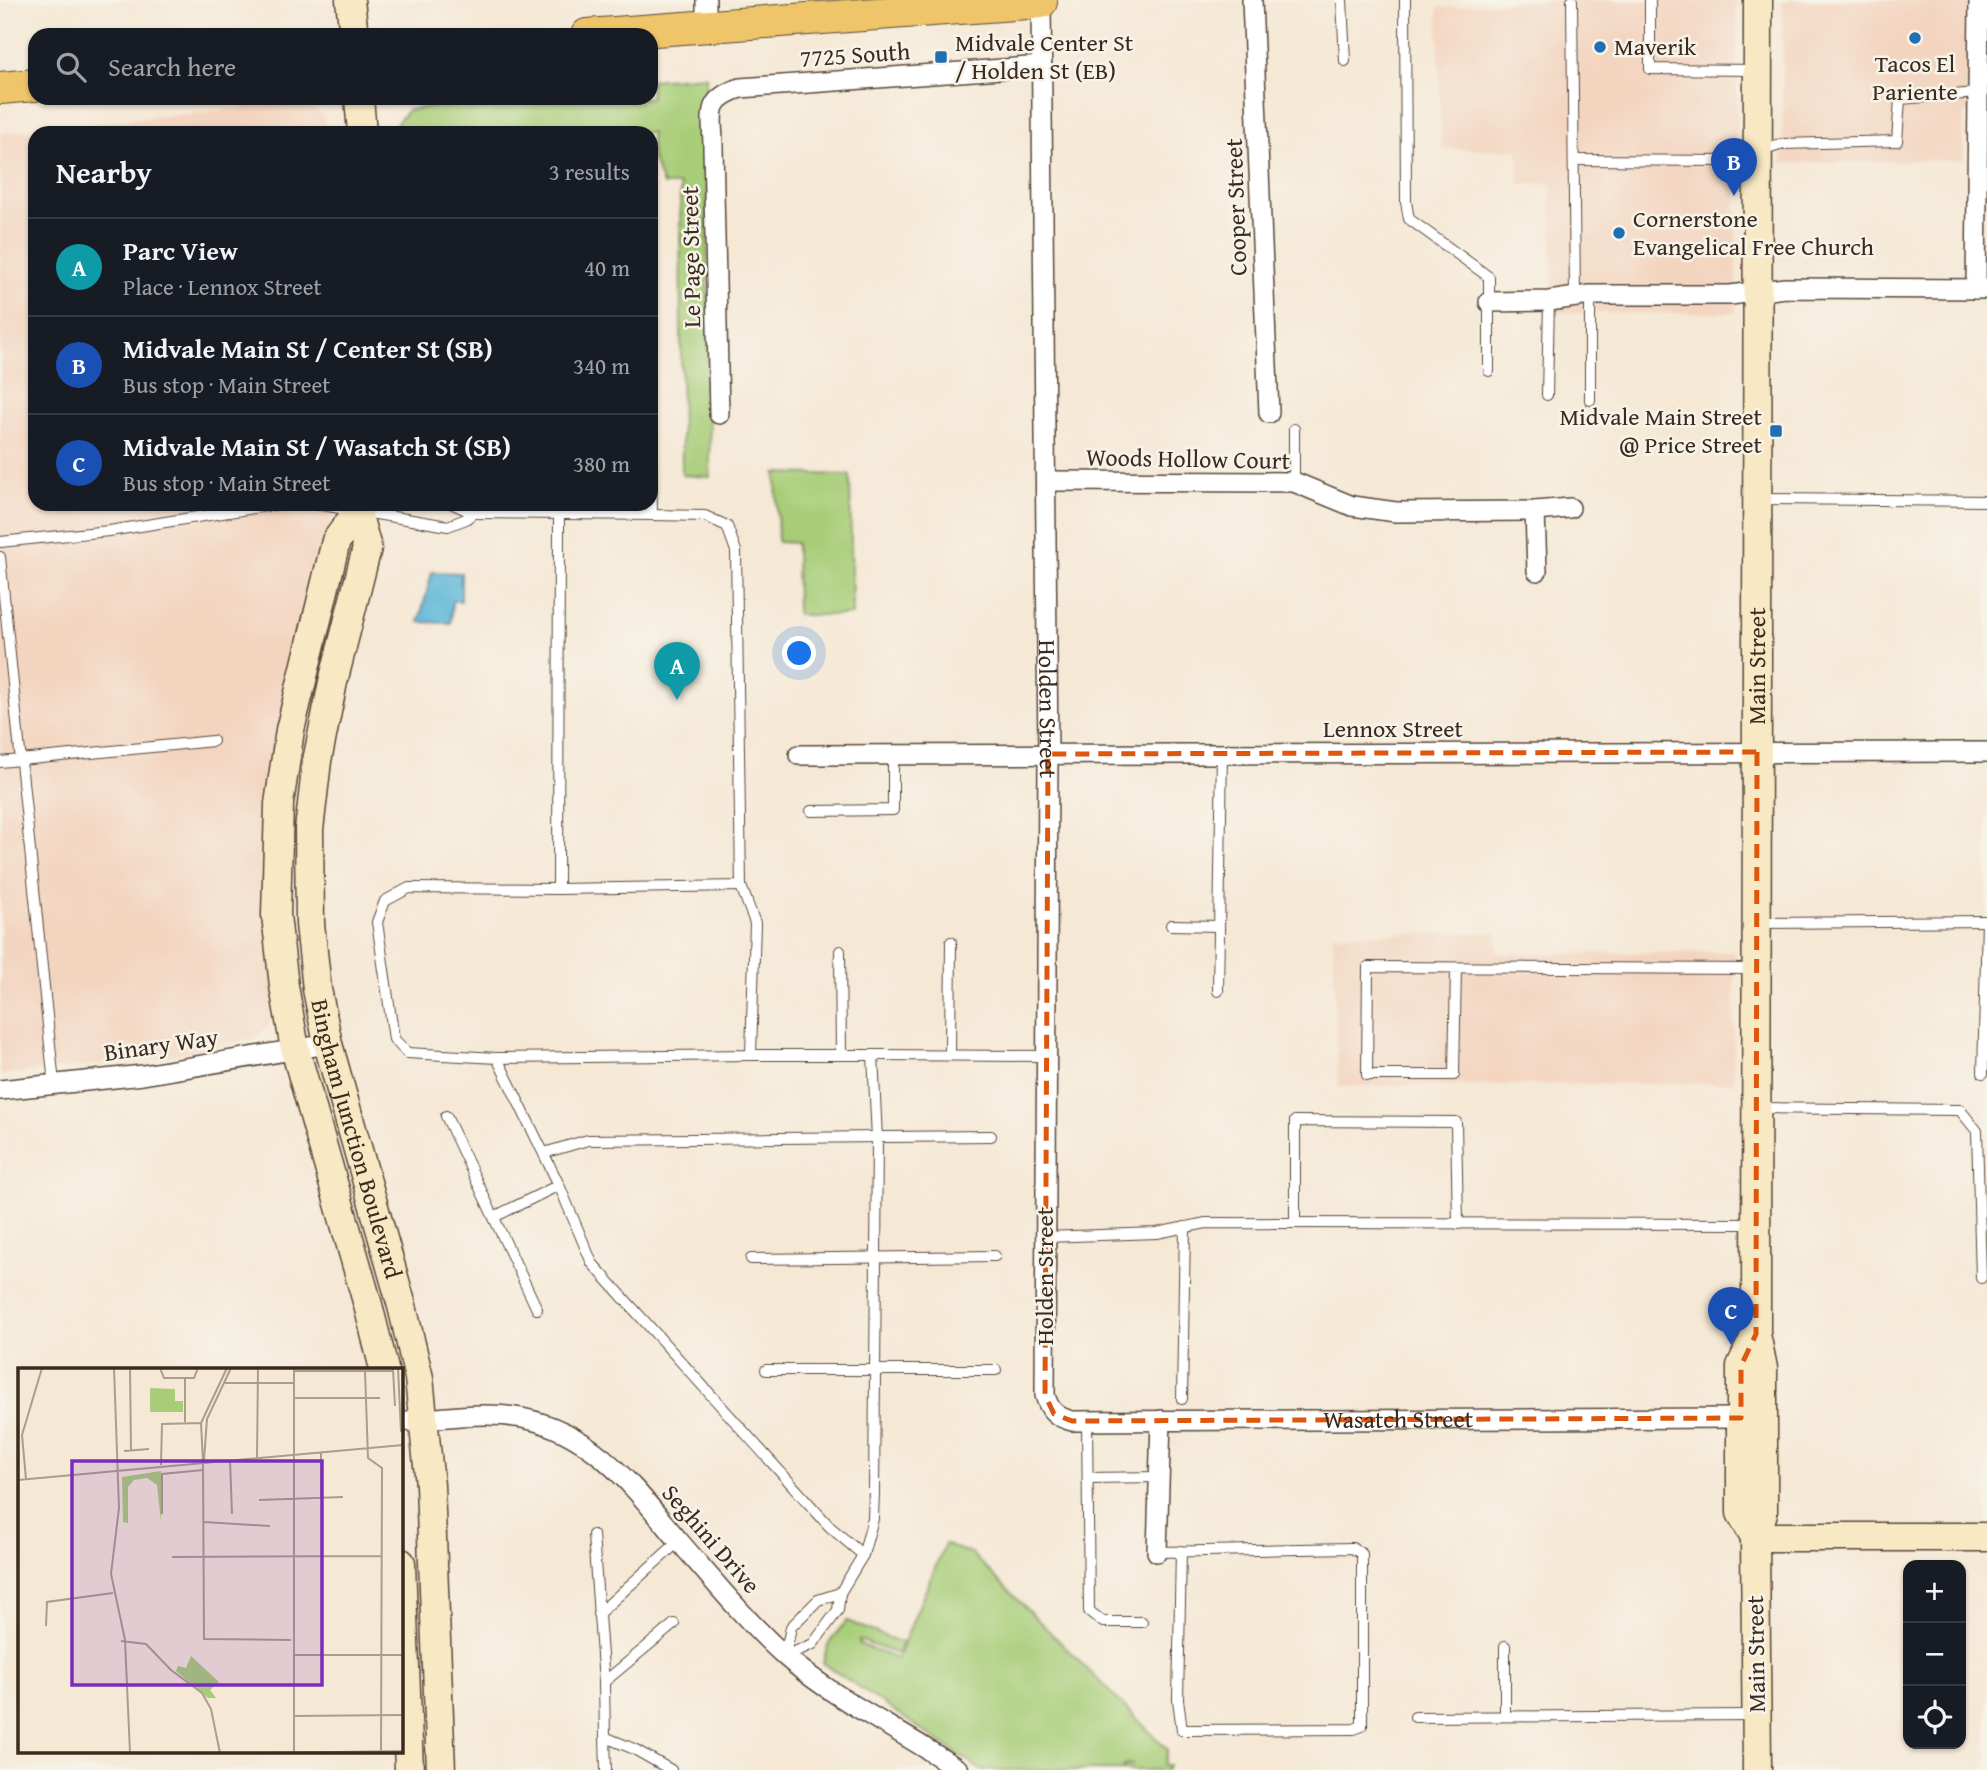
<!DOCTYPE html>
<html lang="en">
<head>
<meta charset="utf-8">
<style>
  body { margin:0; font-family:"Gentium Book Plus",serif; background:#20242c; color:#f1f3f6 }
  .controls { position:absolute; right:21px; bottom:21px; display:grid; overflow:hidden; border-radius:14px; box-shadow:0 2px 5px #0004 }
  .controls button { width:63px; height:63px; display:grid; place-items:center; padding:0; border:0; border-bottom:2px solid #363941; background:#171b24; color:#f1f3f6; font:35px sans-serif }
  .you { position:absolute; left:800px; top:654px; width:24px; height:24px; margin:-18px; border:5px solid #fff; border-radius:50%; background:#1a73e8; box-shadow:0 0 0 10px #1a73e833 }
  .badge { display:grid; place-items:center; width:46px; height:46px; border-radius:50%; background:#2563eb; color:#fff; font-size:23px; font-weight:700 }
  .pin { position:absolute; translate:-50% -58px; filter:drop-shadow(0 2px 4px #0008) }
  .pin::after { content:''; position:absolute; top:37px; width:24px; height:21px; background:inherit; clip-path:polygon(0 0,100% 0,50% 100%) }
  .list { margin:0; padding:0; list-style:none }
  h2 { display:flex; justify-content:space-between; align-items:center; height:91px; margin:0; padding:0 28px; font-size:30px }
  h2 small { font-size:23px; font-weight:400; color:#9ea1a6 }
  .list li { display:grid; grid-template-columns:46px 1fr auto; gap:21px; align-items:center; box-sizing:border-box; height:98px; padding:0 28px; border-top:2px solid #363941 }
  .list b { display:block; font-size:26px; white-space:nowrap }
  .list p { margin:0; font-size:23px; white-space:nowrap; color:#9ea1a6 }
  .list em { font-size:23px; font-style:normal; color:#9ea1a6 }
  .icon { flex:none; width:38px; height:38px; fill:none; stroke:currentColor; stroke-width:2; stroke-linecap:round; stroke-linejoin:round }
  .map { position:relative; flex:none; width:1987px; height:1770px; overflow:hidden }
  .search { position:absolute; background:#171b24; box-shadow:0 2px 5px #0004; left:28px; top:28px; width:630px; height:77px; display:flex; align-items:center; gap:18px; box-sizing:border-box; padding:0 24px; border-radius:21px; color:#9ea1a6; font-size:26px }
  .panel { position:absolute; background:#171b24; box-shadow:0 2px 5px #0004; left:28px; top:126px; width:630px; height:385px; border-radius:21px }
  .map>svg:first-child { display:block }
</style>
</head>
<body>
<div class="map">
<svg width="1987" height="1770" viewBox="0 0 1987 1770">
  <rect width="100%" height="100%" fill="#f7f3e8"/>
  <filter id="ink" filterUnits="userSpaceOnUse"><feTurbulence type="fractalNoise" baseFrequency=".0143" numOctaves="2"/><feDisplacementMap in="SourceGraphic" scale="14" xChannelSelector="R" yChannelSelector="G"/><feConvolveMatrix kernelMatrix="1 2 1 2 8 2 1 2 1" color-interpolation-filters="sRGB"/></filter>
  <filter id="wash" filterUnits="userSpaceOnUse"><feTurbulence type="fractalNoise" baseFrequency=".00686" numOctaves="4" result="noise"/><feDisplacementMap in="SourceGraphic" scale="28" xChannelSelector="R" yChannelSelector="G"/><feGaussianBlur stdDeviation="1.57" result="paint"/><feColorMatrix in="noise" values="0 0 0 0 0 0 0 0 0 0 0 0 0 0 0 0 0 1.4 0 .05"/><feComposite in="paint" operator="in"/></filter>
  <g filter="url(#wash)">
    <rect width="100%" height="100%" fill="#f5e8d5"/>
    <g fill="#f3d4bf">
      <path d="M1540 0H1735L1737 10 1736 313H1553L1551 184H1520L1518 150 1441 149 1438 8Z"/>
      <path d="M1783 0H1987V114H1964V160L1782 163Z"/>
      <path d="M291 103 307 105 321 113 331 133H35V504H335L284 704 274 1010 272 1019 267 1028 254 1038 209 1049 137 1061 0 1075V133Z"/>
      <path d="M1497 933 1498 954 1735 952 1734 1083 1338 1086 1333 934Z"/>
    </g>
    <g fill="#a7cd78" stroke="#717c4b" stroke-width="2">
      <path d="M706 76 710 477 682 475 680 185H663L651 155V133H395L396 124 408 110 498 98H651V80Z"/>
      <path d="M776 473 850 475 852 615H797L796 543 778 542Z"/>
      <path d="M945 1544 972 1554 1168 1750 1164 1765H1169L1167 1770H1123L1126 1766 1133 1765 1126 1764 1122 1770H981L823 1663C826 1644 834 1635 847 1621L902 1643 897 1654 859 1640V1644L897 1659Z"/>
    </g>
    <path fill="#5ab6d8" stroke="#4a707b" stroke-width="2" d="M432 572 461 573V601H452L451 623 419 622Z"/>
  </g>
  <g filter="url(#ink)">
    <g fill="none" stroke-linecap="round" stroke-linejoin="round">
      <g stroke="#574639" stroke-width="12">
        <g id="lane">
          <path d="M1342 0 1345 61"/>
          <path d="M1405 0 1406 202 1409 219 1489 277V371"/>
          <path d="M1572 0 1575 297"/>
          <path d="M1650 0V69L1756 70"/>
          <path d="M1575 160 1730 161 1783 144 1897 141 1900 99 1978 93"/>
          <path d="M1590 295V400"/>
          <path d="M1547 395 1549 301"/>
          <path d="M1294 429V482"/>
          <path d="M1758 499 1987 501"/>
          <path d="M316 504 448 526 466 519 473 513"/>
          <path d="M453 504 473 513 652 515"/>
          <path d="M559 516 558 889 409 888 385 901 377 922 394 1039 407 1053 497 1058 559 1185 592 1263 830 1527 863 1555 840 1593 838 1610 813 1644 785 1656"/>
          <path d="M0 542 109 531 279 504"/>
          <path d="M0 557 54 1084"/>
          <path d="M0 762 213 741"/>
          <path d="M811 811 893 810V755"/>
          <path d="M558 889 741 886 736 551 727 526 705 516 652 515 651 454"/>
          <path d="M1757 923 1987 921"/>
          <path d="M1171 925 1219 926"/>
          <path d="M840 951 841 1055"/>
          <path d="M1456 968 1454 1075H1367L1368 967 1753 969"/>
          <path d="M1218 991 1222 754"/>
          <path d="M751 1055H873L877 1139 874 1492 873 1519 863 1555"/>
          <path d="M873 1055 1047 1056"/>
          <path d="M950 1055 951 942"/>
          <path d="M497 1058 751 1055 755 923 741 886"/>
          <path d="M1983 1073 1987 921"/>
          <path d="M1757 1108 1960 1110 1977 1131 1981 1278"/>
          <path d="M446 1116 537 1309"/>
          <path d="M544 1153 588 1140 991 1136"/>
          <path d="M494 1217 559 1185"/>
          <path d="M1295 1223V1121L1456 1122 1458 1224"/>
          <path d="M1045 1237 1157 1233 1206 1223 1753 1224"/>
          <path d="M751 1259 995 1256"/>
          <path d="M766 1370H996"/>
          <path d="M1182 1399 1185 1227"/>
          <path d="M1087 1421 1089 1611 1103 1622H1142"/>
          <path d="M1089 1478 1159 1477"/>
          <path d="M593 1535 604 1682 605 1737 634 1749 671 1770"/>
          <path d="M1157 1552 1352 1548 1362 1554V1726L1354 1729 1182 1730 1178 1700 1181 1551"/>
          <path d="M598 1614 679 1541"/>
          <path d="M1505 1646V1716"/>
          <path d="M785 1656 791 1627 818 1600 840 1593"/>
          <path d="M604 1682 674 1624"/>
          <path d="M1415 1717 1754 1715"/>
          <path d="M605 1737 606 1770"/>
        </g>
      </g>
      <g stroke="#574639" stroke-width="22">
        <g id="street">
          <path d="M706 0V25"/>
          <path d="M1252 0 1269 413"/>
          <path id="s1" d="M1041 2 1048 754 1045 1395C1049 1410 1056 1417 1072 1421L1741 1418"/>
          <path d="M1976 289 1979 0"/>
          <path d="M1489 302 1549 301 1590 295H1730L1785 288 1987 289"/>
          <path d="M719 414 713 147C713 114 704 100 740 88L1042 66"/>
          <path d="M1046 481 1294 482 1352 506 1396 512 1535 511 1570 508"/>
          <path d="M1535 511 1537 571"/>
          <path d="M799 755 1987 752"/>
          <path d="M0 1090 143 1075 328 1044"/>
          <path d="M401 1422C441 1418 483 1411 522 1418 594 1432 634 1488 678 1540 712 1579 747 1622 786 1657 838 1702 903 1731 959 1770"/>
          <path d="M1157 1552 1161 1420"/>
        </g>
      </g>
      <g stroke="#574639" stroke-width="31">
        <g id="secondary">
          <path d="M350 0 354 35"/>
          <path d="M359 98 362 133"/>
          <path d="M359 504 357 512 336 541 290 730 279 804 276 915 284 986 295 1049 368 1305 384 1369"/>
          <path id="s2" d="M357 512 367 548 333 682 317 761 309 830 310 924 317 989 328 1044 402 1306 419 1378 430 1485 441 1770"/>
          <path d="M1755 1537H1987"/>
          <path d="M1755 1537 1741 1513V1366L1756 1334"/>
          <path d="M401 1563 409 1770"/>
          <path id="s3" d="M1757 1770 1755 1537 1763 1513V1368L1756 1334 1758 0"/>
        </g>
      </g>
      <g stroke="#574639" stroke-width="34">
        <g id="primary">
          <path d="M587 35 1041 2"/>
          <path d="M0 88 35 85"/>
        </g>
      </g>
      <use href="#lane" stroke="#fff" stroke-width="10"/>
      <use href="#street" stroke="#fff" stroke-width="19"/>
      <use href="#secondary" stroke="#f8e8c3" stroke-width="28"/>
      <use href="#primary" stroke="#eec569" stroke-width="32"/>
    </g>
  </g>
  <path fill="none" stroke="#df570d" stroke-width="5" stroke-dasharray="14 9" stroke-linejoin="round" d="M1757 752 1756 1334 1741 1366V1418L1072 1421 1054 1414 1045 1395 1048 754Z"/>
  <g fill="#1f6fb2" stroke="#f7f3e8" stroke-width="2.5">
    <circle cx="1915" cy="38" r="7"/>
    <circle cx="1600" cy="47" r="7"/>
    <rect x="934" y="50" width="14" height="14" rx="3.5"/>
    <circle cx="1619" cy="233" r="7"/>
    <rect x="1769" y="424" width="14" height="14" rx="3.5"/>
  </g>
  <g text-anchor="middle" stroke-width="5" stroke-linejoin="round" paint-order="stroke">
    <g font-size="24" fill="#3b2a1e" stroke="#f7f3e8" text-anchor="start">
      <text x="955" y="51">Midvale Center St<tspan x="955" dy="28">/ Holden St (EB)</tspan></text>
      <text x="1614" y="55">Maverik</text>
      <text x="1915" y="72" text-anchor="middle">Tacos El<tspan x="1915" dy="28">Pariente</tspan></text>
      <text x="1633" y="227">Cornerstone<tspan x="1633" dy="28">Evangelical Free Church</tspan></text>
      <text x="1762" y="425" text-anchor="end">Midvale Main Street<tspan x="1762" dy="28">@ Price Street</tspan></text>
    </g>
    <g font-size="24" fill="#3b2a1e" stroke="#f7f3e8">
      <text transform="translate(855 55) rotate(-4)" y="8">7725 South</text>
      <text transform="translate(1236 207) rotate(-92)" y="8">Cooper Street</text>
      <text transform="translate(691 257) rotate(-91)" y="8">Le Page Street</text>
      <text transform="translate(1188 459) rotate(1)" y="8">Woods Hollow Court</text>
      <text dy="8" stroke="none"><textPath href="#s3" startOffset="1106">Main Street</textPath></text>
      <text dy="8" stroke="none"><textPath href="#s1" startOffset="707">Holden Street</textPath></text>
      <text x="1393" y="737">Lennox Street</text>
      <text transform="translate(161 1045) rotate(-8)" y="8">Binary Way</text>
      <text dy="8" stroke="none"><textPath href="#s2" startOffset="640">Bingham Junction Boulevard</textPath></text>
      <text transform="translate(1045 1276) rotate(-90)" y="8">Holden Street</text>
      <text dy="8" stroke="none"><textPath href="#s1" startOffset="1759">Wasatch Street</textPath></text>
      <text transform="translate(711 1539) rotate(49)" y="8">Seghini Drive</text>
      <text transform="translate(1756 1654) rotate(-91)" y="8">Main Street</text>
    </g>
  </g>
  <g transform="translate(18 1368)">
    <rect width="385" height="385" fill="#f5e8d5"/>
    <path d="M132 20 157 21V33H165V44H132ZM143 103V154L139 117 129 110 116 112 110 119V155L105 154 104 109ZM173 288 201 314 192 322 198 330H190L158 303 160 298 168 300Z" fill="#a7cd78"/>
    <path fill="none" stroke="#ab9c8c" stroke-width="2" d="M96 0 101 140 93 206 107 272 112 385M112 0 113 82M142 0 146 10H176L180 0M276 0V385M380 0 383 64M375 1 377 38M276 3H375M347 3 350 90 364 100 363 385M167 10V54M207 15H276M276 30H362M106 83 131 81M239 89 240 0M186 92 189 51 213 0M212 92 214 146M185 94 183 55 209 0M185 95 186 271 273 272M143 97 144 56 183 55M8 111 4 67 24 0M0 112 385 77M303 130V84M241 132 325 129M144 146V106L185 102M186 154 252 158M154 189 364 188M28 258 29 234 95 225M103 273 128 276 153 302 184 325 193 341 202 385M275 287H385M276 348 385 347M252 385 385 383"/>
    <path fill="#7b2cbf" fill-opacity="0.15" stroke="#7b2cbf" stroke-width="3.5" d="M54 93H304V317H54Z"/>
    <rect width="385" height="385" fill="none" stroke="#3b2a1e" stroke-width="3.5"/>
  </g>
</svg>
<div class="controls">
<button>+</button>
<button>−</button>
<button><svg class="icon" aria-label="locate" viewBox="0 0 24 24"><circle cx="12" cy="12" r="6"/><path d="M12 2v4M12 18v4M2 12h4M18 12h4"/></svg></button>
</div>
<div class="you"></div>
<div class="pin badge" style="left:677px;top:700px;background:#0f9aa8">A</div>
<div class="pin badge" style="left:1734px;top:196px;background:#1a4fb4">B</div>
<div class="pin badge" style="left:1731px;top:1345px;background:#1a4fb4">C</div>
<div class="search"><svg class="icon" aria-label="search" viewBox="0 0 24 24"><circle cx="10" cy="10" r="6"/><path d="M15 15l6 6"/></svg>Search here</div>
<section class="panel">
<h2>Nearby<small>3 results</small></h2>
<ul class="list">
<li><span class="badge" style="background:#0f9aa8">A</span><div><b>Parc View</b><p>Place · Lennox Street</p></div><em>40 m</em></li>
<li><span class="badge" style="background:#1a4fb4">B</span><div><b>Midvale Main St / Center St (SB)</b><p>Bus stop · Main Street</p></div><em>340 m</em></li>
<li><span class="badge" style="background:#1a4fb4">C</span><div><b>Midvale Main St / Wasatch St (SB)</b><p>Bus stop · Main Street</p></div><em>380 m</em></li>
</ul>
</section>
</div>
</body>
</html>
